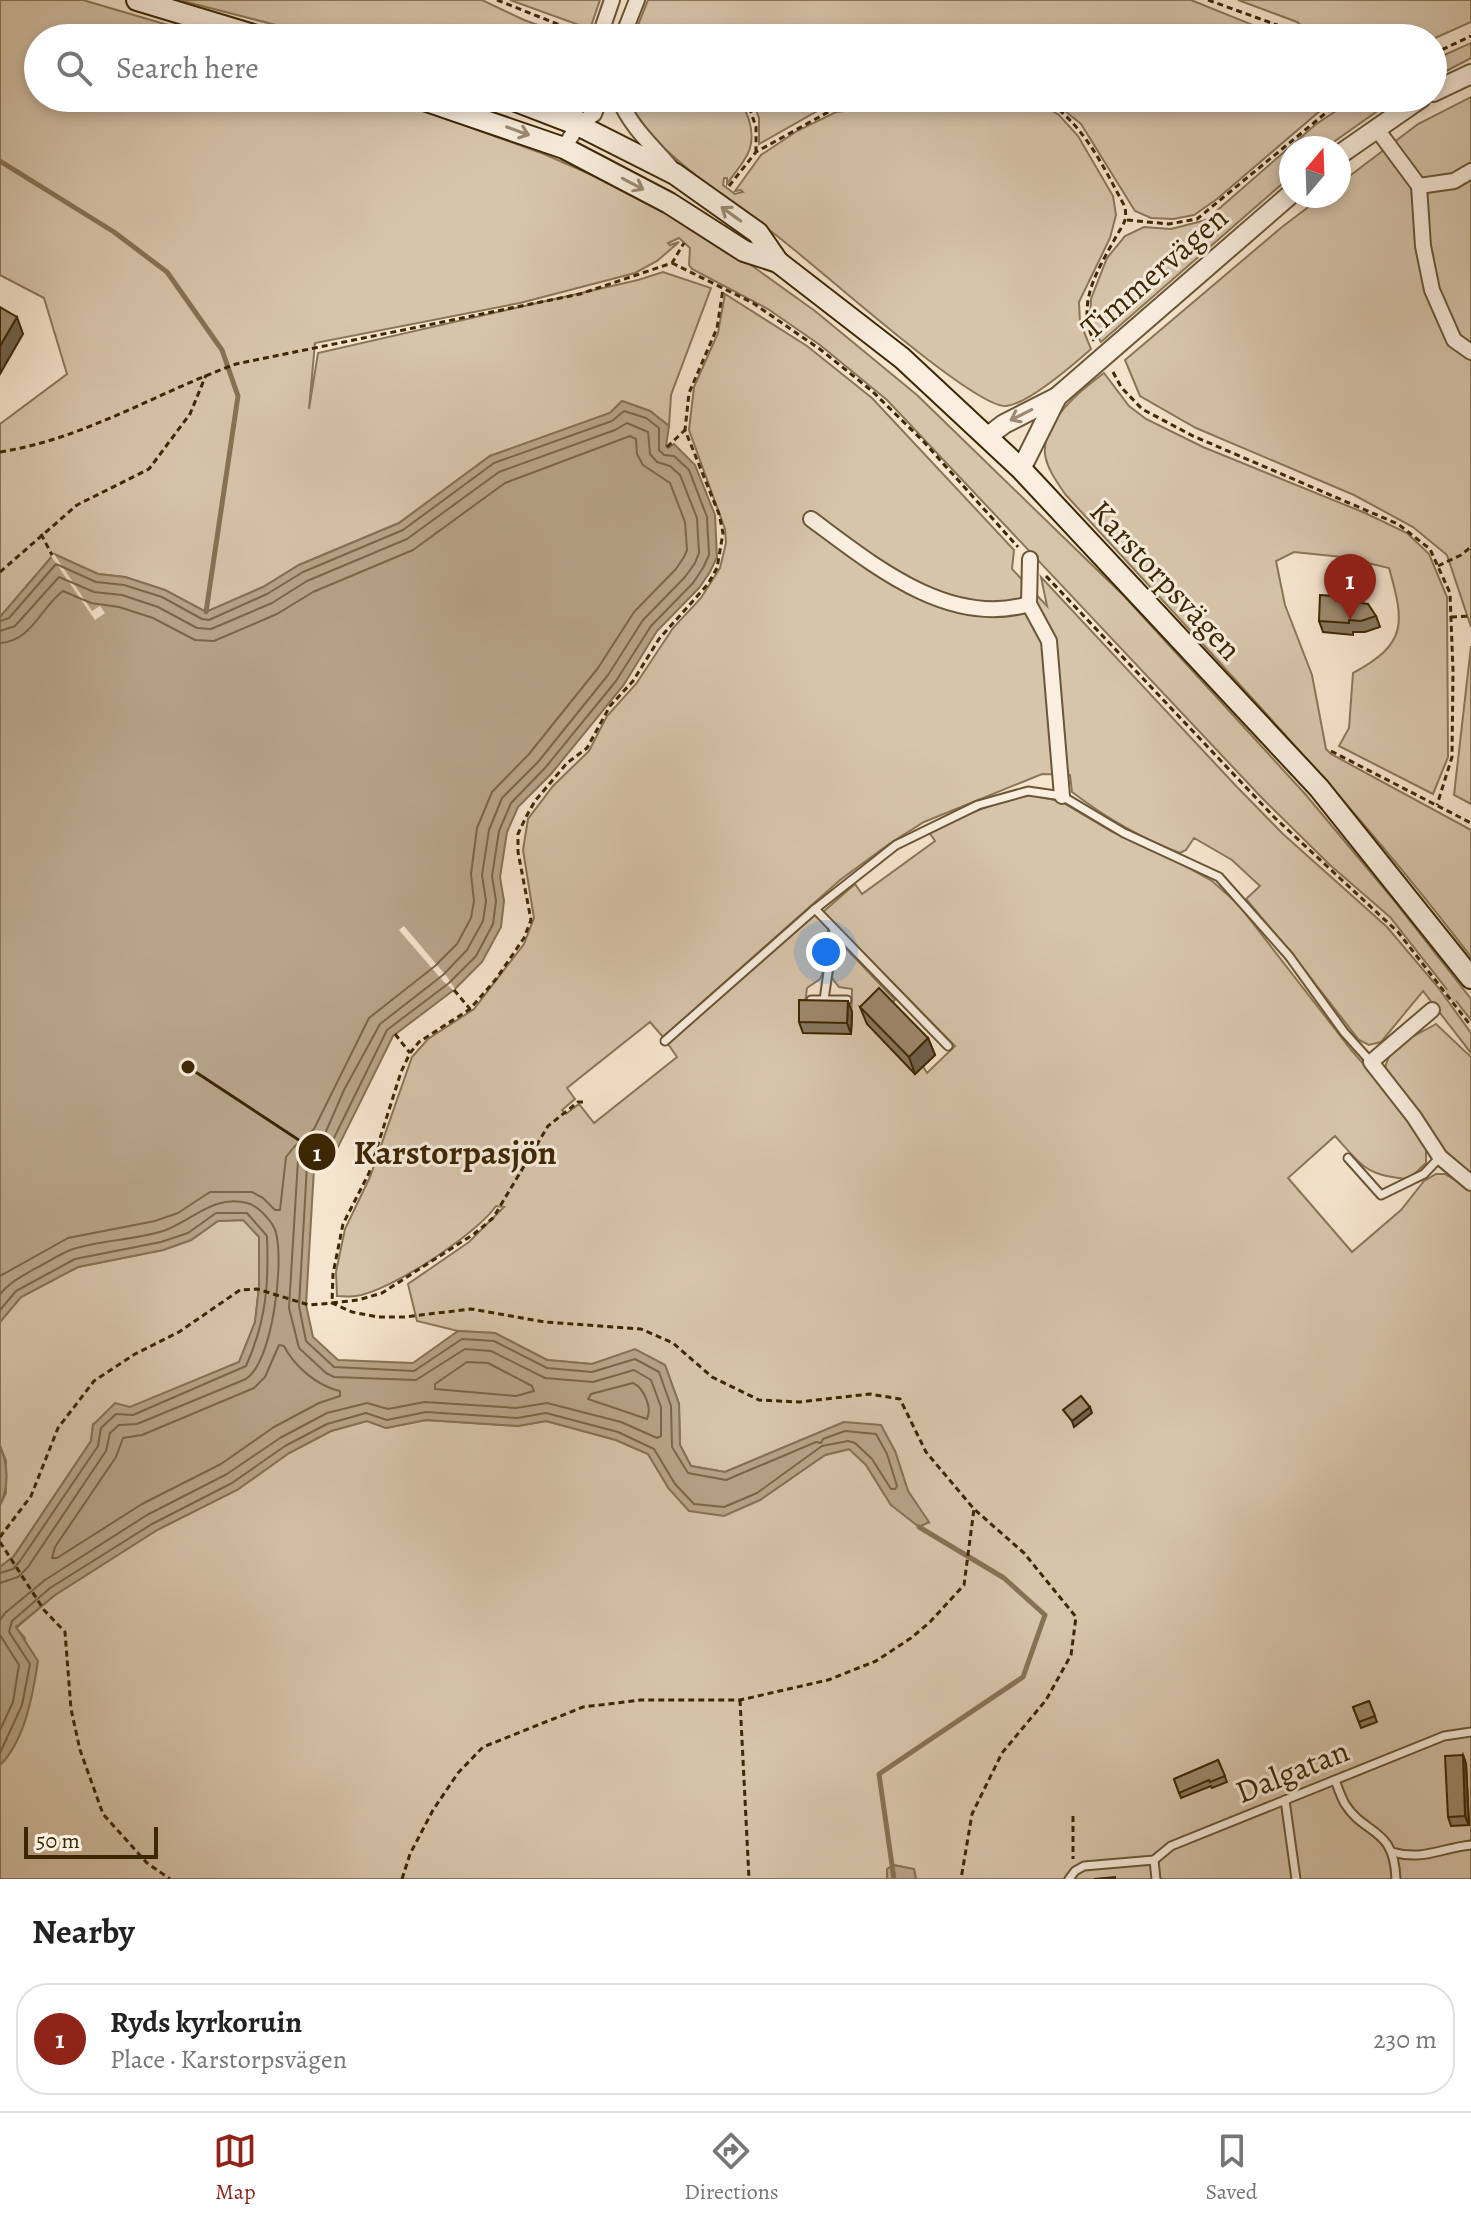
<!DOCTYPE html>
<html lang="en">
<head>
<meta charset="utf-8">
<style>
  body { margin:0; font-family:Alegreya,serif; background:#f2f2f2; color:#222 }
  .compass { position:absolute; left:1279px; top:136px; width:72px; height:72px; border-radius:50%; background:#fff; box-shadow:0 4px 12px #0003; rotate:19deg }
  .scale { position:absolute; left:24px; bottom:20px; width:134px; box-sizing:border-box; padding-left:8px; border:4px solid #3d2703; border-top:0; font-size:22px; line-height:28px; white-space:nowrap; color:#3d2703; -webkit-text-stroke:6px #f9eedf; paint-order:stroke }
  .you { position:absolute; left:826px; top:952px; width:28px; height:28px; margin:-20px; border:6px solid #fff; border-radius:50%; background:#1a73e8; box-shadow:0 0 0 12px #1a73e833 }
  .badge { display:grid; place-items:center; width:52px; height:52px; border-radius:50%; background:#8f2418; color:#fff; font-size:26px; font-weight:700 }
  .pin { position:absolute; translate:-50% -66px; filter:drop-shadow(0 2px 4px #0008) }
  .pin::after { content:''; position:absolute; top:42px; width:28px; height:24px; background:inherit; clip-path:polygon(0 0,100% 0,50% 100%) }
  .list { margin:0; padding:0; list-style:none }
  h2 { display:flex; justify-content:space-between; align-items:center; height:104px; margin:0; padding:0 32px; font-size:34px }
  h2 small { font-size:26px; font-weight:400; color:#767676 }
  .list li { display:grid; grid-template-columns:52px 1fr auto; gap:24px; align-items:center; box-sizing:border-box; height:112px; margin:0 16px 16px; padding:0 16px; border:2px solid #e0e0e0; border-radius:32px }
  .list b { display:block; font-size:30px; white-space:nowrap }
  .list p { margin:0; font-size:26px; white-space:nowrap; color:#767676 }
  .list em { font-size:26px; font-style:normal; color:#767676 }
  .icon { flex:none; width:44px; height:44px; fill:none; stroke:currentColor; stroke-width:2; stroke-linecap:round; stroke-linejoin:round }
  .map { position:relative; flex:none; width:1471px; height:1879px; overflow:hidden }
  .search { position:absolute; background:#fff; box-shadow:0 4px 12px #0003; left:24px; right:24px; top:24px; height:88px; display:flex; align-items:center; gap:20px; box-sizing:border-box; padding:0 28px; border-radius:44px; color:#767676; font-size:30px }
  .sheet { height:232px; background:#fff }
  nav { display:flex; justify-content:space-around; align-items:center; box-sizing:border-box; height:112px; border-top:2px solid #e0e0e0; background:#fff; font-size:22px; color:#767676 }
  nav a { display:grid; justify-items:center; gap:4px }
  nav .on { color:#8f2418 }
  .map>svg:first-child { display:block }
</style>
</head>
<body>
<div class="map">
<svg width="1471" height="1879" viewBox="0 0 1471 1879">
  <rect width="100%" height="100%" fill="#f6e5ce"/>
  <filter id="stains"><feTurbulence type="fractalNoise" baseFrequency=".0025" numOctaves="4"/><feColorMatrix values="0 0 0 0 .2 0 0 0 0 .09 0 0 0 0 .02 0 0 0 .5 -.17"/></filter>
  <radialGradient id="worn" r=".72"><stop offset=".6" stop-color="#630" stop-opacity="0"/><stop offset="1" stop-color="#630" stop-opacity=".3"/></radialGradient>
  <g fill="#d7c5ab" stroke="#8a7657" stroke-width="2">
    <path d="M0 0H83L212 38H38V98H389L544 154 626 190 737 255 815 311 917 395 1124 596 1306 795 1392 898 1471 999V1020L1390 917 1330 865 1263 799 887 400 820 345 768 309 692 269 689 265 690 248 679 238 668 243 670 245 679 242 657 261 635 273 520 303 315 343 309 409 318 353 638 280 663 272 711 288 671 395 669 426 650 411 622 401 610 413 490 456 399 523 299 565 263 587 206 612 165 590 125 577 98 574 54 554 0 617V424L67 374 44 298 0 275Z"/>
    <path d="M179 0H482L524 20 574 38H326Z"/>
    <path d="M510 0H600L590 29Z"/>
    <path d="M648 0H1191L1285 38H633Z"/>
    <path d="M1238 0H1471V22L1433 39 1316 38 1297 22Z"/>
    <path d="M1471 43V58L1433 78V60Z"/>
    <path d="M1471 97V627L1447 555 1413 527 1354 495 1196 428 1140 396 1125 360 1282 227 1323 196H1339V184L1418 124Z"/>
    <path d="M627 98H736C743 104 746 111 749 120 758 150 743 161 727 184V178H724L723 185 735 194 743 192 741 190 735 191 761 155 797 131 836 112 961 98H1025L1039 103 1059 115 1078 136 1113 196 1116 215 1110 238 1079 302 1080 322 1091 349C1074 364 1029 404 1006 406 976 409 824 273 792 248 750 213 703 185 663 147 649 133 636 116 627 98Z"/>
    <path d="M1049 98H1335L1217 199 1194 215 1173 219 1151 218 1135 211 1081 124Z"/>
    <path d="M1355 98H1396L1325 148H1291V176L1101 342 1090 324 1091 299 1107 258 1125 236 1144 227 1171 229 1206 220 1315 125Z"/>
    <path d="M752 100 819 110 759 144V118Z"/>
    <path d="M725 294 807 346 872 398 1014 550 1012 569 1047 606 1041 577 1237 787 1283 834 1387 927 1437 986 1471 1033V1053L1423 991 1381 1042 1369 1045 1359 1040 1288 949 1246 899 1260 886 1232 860 1194 838 1186 850 1180 853C1141 838 1106 818 1072 792L1070 775 1042 774 924 822 889 844 840 880 663 1037 650 1022 567 1088 575 1099 562 1110 566 1114 579 1104 594 1123 677 1057 668 1044 814 913 828 929 822 975 820 979 807 988 804 1012 851 1034 852 989 839 987 832 978 838 940 895 1000 887 1007 927 1073 955 1046 823 912 855 884 862 894 935 841 928 831 991 805 1030 795 1060 801 1111 831 1178 862 1212 881 1238 904 1352 1051 1405 1111 1426 1146V1163L1409 1179C1366 1176 1362 1166 1335 1136L1288 1178 1352 1252 1401 1210 1424 1181 1436 1174H1445L1471 1190V1879H916L914 1869 893 1865 887 1879H0V1765L7 1757 25 1638 16 1628 55 1595 157 1530 237 1490 289 1453 331 1431 367 1421 386 1428 426 1420 518 1426 546 1421 616 1440 648 1454 669 1489 760 1500 825 1455 850 1449 866 1465 891 1505 928 1522 908 1491 895 1451 844 1422 725 1472 691 1466 680 1445 679 1404 665 1365 635 1350 592 1364 547 1360 495 1333 458 1331 417 1321 408 1284 469 1242 504 1207 496 1206C477 1234 389 1292 356 1296 350 1297 343 1296 337 1296L336 1272 345 1229 370 1177 412 1057 428 1039 474 1009 524 944 534 918 523 850 528 819 553 786 589 751 607 716 636 684 673 628 701 598 720 568 726 543 725 529 689 430 694 387 718 333Z"/>
    <path d="M1104 373 1129 406 1146 419 1203 447 1365 513 1407 533 1429 554 1447 597 1448 757 1433 794 1339 746 1349 728 1353 673C1407 644 1405 624 1389 568L1342 557 1294 552 1276 561 1285 605 1312 675 1326 749 1331 754 1471 830V957C1347 794 1203 646 1065 494 1057 482 1047 469 1045 454 1042 421 1081 390 1104 373Z"/>
    <path d="M1471 646V804L1454 795Z"/>
    <path d="M1436 1024 1471 1057V1177L1451 1162 1385 1072C1385 1045 1416 1036 1436 1024Z"/>
    <path d="M244 1220 259 1237V1287L255 1322 239 1362 93 1424 91 1441 14 1556 0 1567V1505L6 1493V1461L0 1446V1322L21 1297 78 1267 163 1250 191 1240 218 1221Z"/>
  </g>
  <g fill="#b7a489" stroke="#867253" stroke-width="2">
    <path d="M622 401 650 411 669 426 666 446 668 448 674 444 695 465 715 515 717 557 710 572 699 588 657 631 623 686 551 774 518 807 507 832 500 877 504 901 501 927 482 962 455 989 393 1036 338 1147 314 1169 306 1305 313 1337 338 1360 413 1363 458 1331 495 1333 547 1360 592 1364 635 1349 665 1365 679 1404 680 1445 691 1466 725 1472 844 1422 881 1425 895 1451 908 1491 929 1522 919 1527 891 1505 866 1465 849 1449 825 1455 760 1500 724 1516 689 1511 669 1489 648 1454 616 1440 546 1421 518 1426 426 1420 386 1428 367 1421 331 1431 289 1453 237 1490 157 1530 55 1595 16 1627 38 1661C33 1694 25 1741 0 1765V1567L14 1556 91 1441 93 1425 115 1403 130 1407 239 1362 255 1322 259 1287V1237L243 1220 218 1221 191 1240 163 1250 78 1267 21 1297 0 1322V617L54 554 98 574 125 577 165 590 206 612 263 587 299 565 399 523 490 456 610 413Z"/>
    <path d="M0 1446C8 1465 9 1486 0 1505Z"/>
    <path d="M893 1865 914 1869 916 1879H887V1869Z"/>
  </g>
  <g fill="#f6e5ce">
    <path d="M54 554 92 611 100 606 105 613 95 620 51 556Z"/>
    <path d="M404 926 448 978 455 989 453 990 443 981 399 930Z"/>
  </g>
  <g fill="none" stroke-linecap="round" stroke-linejoin="round">
    <g stroke="#7a6646" stroke-width="2">
      <path d="M0 621 9 618 56 564 96 582 124 585 162 597 202 619 209 620 267 594 303 572 403 530 494 463 612 421 624 411 646 418 659 428V450L664 455 674 456 689 470 707 517 709 555 703 568 693 583 651 626 616 681 545 768 511 803 499 831 492 876 496 901 493 924 476 956 449 983 387 1030 332 1142 307 1165 299 1306 306 1341 334 1367 414 1371 462 1339 494 1341 547 1368 592 1372 635 1359 659 1372 671 1406 672 1447 688 1473 726 1480 816 1442 821 1443 823 1439 845 1431 876 1434 887 1454 897 1486 895 1489H891L872 1459 855 1443 848 1441 822 1446 757 1493 724 1507 694 1504 675 1484 654 1449 618 1432 546 1413 517 1418 426 1412 387 1420 366 1413 327 1424 285 1446 232 1483 152 1524 50 1588 12 1621 9 1632 30 1664 22 1705 0 1753"/>
      <path d="M0 631 15 626 59 577 94 592 122 595 158 607 197 628 211 629 272 603 307 581 407 539 499 472 615 430 627 423 648 432 650 454 657 462 670 466 680 475 697 518 699 553 695 563 685 577 643 620 608 675 538 762 502 798 489 830 482 875 486 901 483 921 467 950 443 975 380 1024 344 1090 324 1136 298 1160 289 1308 299 1348 326 1373 334 1377 416 1380 465 1349 491 1351 545 1378 593 1382 634 1370 651 1380 661 1407V1436L657 1438 621 1422 547 1403 516 1408 425 1402 388 1409 367 1403 327 1413 280 1438 227 1474 147 1515 45 1580 5 1613 0 1620"/>
      <path d="M0 643C31 642 41 607 63 591L91 603 119 607 153 618 195 640 214 641 277 614 313 592 413 550 505 483 630 436 636 439 637 454 643 465 670 483 685 522 687 550 684 557 676 569 634 612 598 668 529 754 492 792 477 828 471 874 474 901 471 918 457 944 435 966 369 1018 314 1129 294 1147 286 1157 280 1210H275L263 1198 252 1192H210L178 1213 155 1221 68 1238 0 1276"/>
      <path d="M0 1294C10 1282 21 1277 34 1269 47 1263 59 1254 73 1249 102 1240 134 1240 163 1231 192 1221 214 1194 247 1203 258 1205 274 1223 276 1233 284 1263 273 1361 246 1379L137 1424 119 1425 110 1433 106 1451 28 1567 18 1577 0 1583"/>
      <path d="M0 1310 16 1291 75 1259 161 1242 188 1233 216 1213H247L267 1236C269 1285 266 1321 246 1366L133 1415 116 1414 101 1428 98 1446 20 1561 13 1569 0 1573"/>
      <path d="M279 1345 284 1346C294 1366 317 1386 340 1391V1396L319 1403 274 1427 221 1464 142 1504 57 1558H52L55 1547 116 1457 123 1438 142 1435 254 1388 265 1377Z"/>
      <path d="M467 1362 488 1363 532 1386 534 1391 516 1396 435 1389V1384Z"/>
      <path d="M633 1383C645 1389 652 1408 647 1419L588 1399 591 1394Z"/>
      <path d="M0 1635 19 1665 13 1702 0 1730"/>
    </g>
    <g stroke="#867253" stroke-width="5">
      <path d="M0 161 114 232 167 272 222 350 238 396 206 612"/>
      <path d="M894 1879 879 1774 1023 1677 1045 1615 1004 1578 919 1527"/>
    </g>
    <path stroke="#d1bfa5" stroke-width="14" stroke-dasharray="14 7" stroke-linecap="butt" d="M1432 1010 1471 980"/>
    <g stroke="#6b5636" stroke-width="11">
      <g id="service">
        <path d="M815 909 948 1046"/>
        <path d="M811 1000H847"/>
        <path d="M824 1000 834 930"/>
        <path d="M665 1041 815 909 896 845 978 805 1028 791 1062 796 1124 833 1219 877 1289 956 1344 1032 1371 1062"/>
        <path d="M1348 1158 1381 1195 1424 1174 1440 1157"/>
        <path d="M1335 1780C1338 1788 1341 1797 1345 1804 1365 1836 1394 1826 1396 1879"/>
        <path d="M1285 1800 1296 1879"/>
        <path d="M1392 1852C1423 1861 1441 1848 1471 1845"/>
        <path d="M1154 1860 1156 1879"/>
        <path d="M1069 1879 1075 1871 1084 1866 1154 1860 1171 1846 1444 1736 1471 1732"/>
      </g>
    </g>
    <g stroke="#6b5636" stroke-width="18">
      <g id="minor">
        <path d="M599 38 612 0"/>
        <path d="M622 38 637 0"/>
        <path d="M578 98 574 107 578 125"/>
        <path d="M619 98C630 127 654 147 673 170"/>
        <path d="M1376 128 1419 186 1423 246 1432 290 1454 340 1471 352"/>
        <path d="M564 148 578 125 594 114 600 98"/>
        <path d="M1419 186 1454 181 1471 171"/>
        <path d="M811 519C872 564 948 628 1029 604"/>
        <path d="M1030 559 1029 604 1049 641 1062 796"/>
        <path d="M1432 1010 1371 1062 1414 1117 1440 1157 1471 1183"/>
      </g>
    </g>
    <g stroke="#6b5636" stroke-width="22">
      <g id="tertiary">
        <path d="M1433 92 1471 74"/>
        <path d="M1339 155 1421 98"/>
        <path d="M987 437 1004 424 1057 397 1291 194"/>
        <path d="M1021 469 1057 397"/>
      </g>
    </g>
    <g stroke="#3d2703" stroke-width="24">
      <g id="secondary">
        <path d="M137 0 263 38"/>
        <path d="M418 98 564 148 669 203 744 251 778 262"/>
        <path d="M508 98 578 125 675 174 758 233 778 262 902 358 1021 469 1319 788 1471 978"/>
      </g>
    </g>
    <g stroke="#3d2703" stroke-width="3" stroke-dasharray="6 4" stroke-linecap="butt">
      <path d="M497 0 585 35"/>
      <path d="M1208 0 1277 25 1298 38"/>
      <path d="M1433 54 1471 36"/>
      <path d="M746 98 756 127V152"/>
      <path d="M777 98 839 106 914 98"/>
      <path d="M1043 98C1084 124 1103 166 1125 207 1127 221 1124 223 1117 235 1099 268 1075 303 1094 341"/>
      <path d="M729 186 756 152 839 106"/>
      <path d="M1127 220 1169 224 1197 219 1344 98"/>
      <path d="M672 263 753 303 821 350 872 391 923 441 1018 547"/>
      <path d="M1113 372 1121 387 1142 409 1193 436 1398 524 1430 549 1450 593 1453 671 1452 757 1437 805"/>
      <path d="M667 447 685 430"/>
      <path d="M0 452C84 439 156 393 236 364L580 294 672 263 684 243"/>
      <path d="M41 534 52 555"/>
      <path d="M1438 566 1461 555 1471 547"/>
      <path d="M0 572 77 505 149 469 190 414 206 375"/>
      <path d="M1046 576 1275 818 1398 932 1471 1026"/>
      <path d="M1451 617 1471 616"/>
      <path d="M1331 751 1471 823"/>
      <path d="M454 990 470 1009"/>
      <path d="M395 1034 410 1053"/>
      <path d="M583 1102H578L548 1126 493 1218 474 1234 382 1293 358 1300 332 1303 333 1274 343 1224 369 1173 401 1072 410 1053 419 1042 470 1009 496 979 524 938 531 920 518 852V834L526 817 535 801 567 763 587 748 610 706 633 681 659 639 708 584 717 568 723 533 719 514 685 430 689 393 717 328 723 289"/>
      <path d="M0 1537 31 1496 58 1428 94 1381 135 1354 179 1332 240 1290 257 1289 309 1305 332 1303 352 1312 378 1317H404L471 1309 545 1322 641 1329 673 1343 712 1377 759 1400 799 1402 870 1394 900 1399 926 1452 974 1509 1024 1553 1076 1617 1071 1655 1046 1700 1002 1753 972 1814 961 1879"/>
      <path d="M0 1542 44 1610 65 1632 71 1709 80 1750 103 1814 147 1863 170 1879"/>
      <path d="M740 1700 749 1879"/>
      <path d="M1073 1816V1859"/>
      <path d="M402 1879 410 1854 433 1810 458 1773 483 1747 583 1707 641 1700H740L828 1680 876 1661 911 1638 930 1622 964 1585 974 1509"/>
    </g>
    <use href="#service" stroke="#f9eedf" stroke-width="7"/>
    <use href="#minor" stroke="#f9eedf" stroke-width="14"/>
    <use href="#tertiary" stroke="#f9eedf" stroke-width="18"/>
    <use href="#secondary" stroke="#f9eedf" stroke-width="20"/>
  </g>
  <g fill="#87775e" stroke="#3d2703" stroke-width="2">
    <path d="M1352 601 1376 616 1380 627 1365 632H1353V635L1323 632 1319 621Z"/>
    <path d="M860 1007 928 1038 935 1055 915 1074 867 1024Z"/>
    <path d="M852 1012 851 1034 803 1033 799 1022Z"/>
    <path d="M1369 1701 1377 1722 1361 1728 1353 1707Z"/>
    <path d="M1463 1755 1466 1764 1469 1825 1451 1826 1448 1817Z"/>
    <path d="M1218 1760 1227 1782 1212 1788 1211 1786 1181 1798 1174 1779Z"/>
  </g>
  <g fill="#6e614c" stroke="#3d2703" stroke-width="2">
    <path d="M17 317 23 334 0 374V346Z"/>
    <path d="M848 1001 852 1012 851 1034 847 1023Z"/>
    <path d="M928 1038 935 1055 915 1074 909 1057Z"/>
    <path d="M1090 1407 1092 1413 1074 1427 1072 1421Z"/>
    <path d="M1463 1755 1466 1764 1469 1825 1465 1816Z"/>
  </g>
  <g fill="#9d8a6d" stroke="#3d2703" stroke-width="2">
    <path d="M0 307 17 317 0 346Z"/>
    <path d="M1320 595 1350 597V601L1368 604 1376 616 1361 621 1349 620V623L1319 621Z"/>
    <path d="M879 988 928 1038 909 1057 860 1007Z"/>
    <path d="M799 1000 848 1001 847 1023 799 1022Z"/>
    <path d="M1081 1396 1090 1407 1072 1421 1063 1410Z"/>
    <path d="M1369 1701 1375 1716 1359 1722 1353 1707Z"/>
    <path d="M1463 1755 1465 1816 1448 1817 1445 1756Z"/>
    <path d="M1218 1760 1225 1776 1210 1782 1209 1780 1179 1793 1174 1779Z"/>
    <path d="M1115 1877V1879H1094Z"/>
  </g>
  <defs><path id="oneway-shaft" d="M-6 0H5M1.5-3L5.5 0L1.5 3" fill="none" stroke-width="1.6" stroke-linecap="round" stroke-linejoin="round" transform="scale(2)"/></defs>
  <g stroke="#9b8a71">
    <use href="#oneway-shaft" transform="translate(518 131) rotate(20)"/>
    <use href="#oneway-shaft" transform="translate(633 184) rotate(28)"/>
    <use href="#oneway-shaft" transform="translate(731 214) rotate(-144)"/>
    <use href="#oneway-shaft" transform="translate(1021 415) rotate(153)"/>
  </g>
  <g text-anchor="middle" stroke-width="6" stroke-linejoin="round" paint-order="stroke">
    <g font-size="32" fill="#3d2703" stroke="#f9eedf">
      <text transform="translate(1154 272) rotate(-41)" y="11">Timmervägen</text>
      <text transform="translate(1166 580) rotate(47)" y="11">Karstorpsvägen</text>
      <text transform="translate(1292 1771) rotate(-22)" y="11">Dalgatan</text>
    </g>
  </g>
  <path fill="none" stroke="#3d2703" stroke-width="3" d="M188 1067L317 1152"/>
  <g fill="#3d2703" stroke="#f9eedf" stroke-width="3">
    <circle cx="188" cy="1067" r="8"/>
    <circle cx="317" cy="1152" r="20"/>
  </g>
  <g font-size="24" text-anchor="middle" font-weight="bold" fill="#fff">
    <text x="317" y="1161">1</text>
  </g>
  <g font-size="34" text-anchor="middle" font-weight="bold" fill="#3d2703" stroke="#f9eedf" stroke-width="6" stroke-linejoin="round" paint-order="stroke">
    <text x="455" y="1164">Karstorpasjön</text>
  </g>
  <rect width="100%" height="100%" filter="url(#stains)"/>
  <rect width="100%" height="100%" fill="url(#worn)"/>
</svg>
<svg class="compass" viewBox="-18 -18 36 36"><path d="M0-13l5 13h-10z" fill="#e53935"/><path d="M0 13l5-13h-10z" fill="#767676"/></svg>
<div class="scale">50 m</div>
<div class="you"></div>
<div class="pin badge" style="left:1350px;top:620px">1</div>
<div class="search"><svg class="icon" aria-label="search" viewBox="0 0 24 24"><circle cx="10" cy="10" r="6"/><path d="M15 15l6 6"/></svg>Search here</div>
</div>
<section class="sheet">
<h2>Nearby<small></small></h2>
<ul class="list">
<li><span class="badge">1</span><div><b>Ryds kyrkoruin</b><p>Place · Karstorpsvägen</p></div><em>230 m</em></li>
</ul>
</section>
<nav>
<a class="on"><svg class="icon" aria-label="map" viewBox="0 0 24 24"><path d="M3 6l6-2 6 2 6-2v14l-6 2-6-2-6 2zM9 4v14M15 6v14"/></svg>Map</a>
<a><svg class="icon" aria-label="directions" viewBox="0 0 24 24"><path d="M12 3l9 9-9 9-9-9zM9 14v-3h6M13 9l2 2-2 2"/></svg>Directions</a>
<a><svg class="icon" aria-label="saved" viewBox="0 0 24 24"><path d="M7 4h10v16l-5-4-5 4z"/></svg>Saved</a>
</nav>
</body>
</html>
